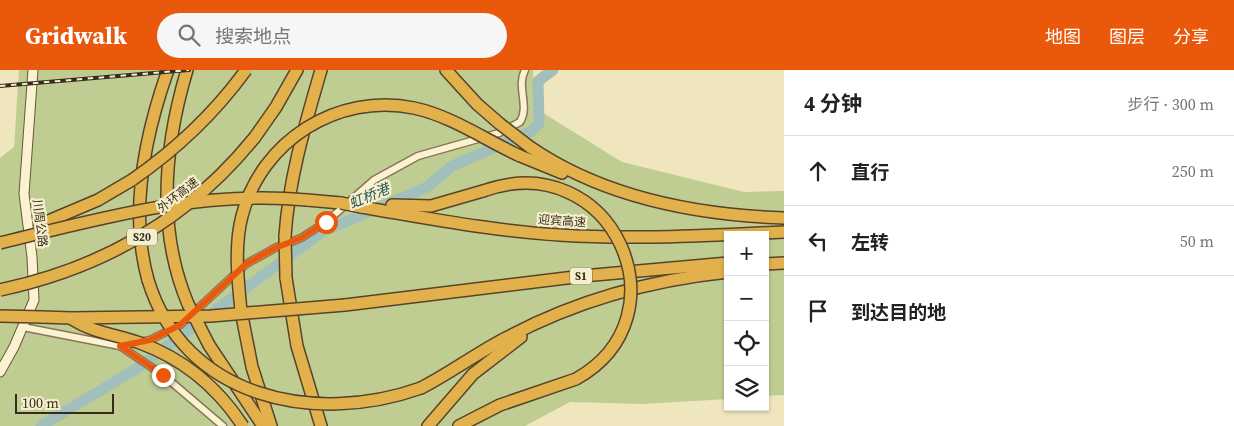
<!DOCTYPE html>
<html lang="zh">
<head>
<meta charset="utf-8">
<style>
  body { margin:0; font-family:"Source Serif 4","Noto Sans SC",serif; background:#f6f6f6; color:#222 }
  .controls { position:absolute; right:15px; bottom:15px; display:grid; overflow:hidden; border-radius:0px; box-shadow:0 1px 4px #0004 }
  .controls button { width:45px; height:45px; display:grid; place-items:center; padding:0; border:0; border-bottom:1px solid #e0e0e0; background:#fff; color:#222; font:25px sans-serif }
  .scale { position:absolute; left:15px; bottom:12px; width:99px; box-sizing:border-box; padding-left:5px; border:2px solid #372c1c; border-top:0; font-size:14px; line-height:18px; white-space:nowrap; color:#372c1c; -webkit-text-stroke:4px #f6efce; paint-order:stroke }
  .stop { position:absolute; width:15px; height:15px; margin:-11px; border:4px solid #ea580c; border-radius:50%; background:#fff }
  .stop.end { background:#ea580c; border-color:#fff; box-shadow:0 1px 5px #0008 }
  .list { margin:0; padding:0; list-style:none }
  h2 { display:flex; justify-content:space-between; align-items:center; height:65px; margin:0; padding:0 20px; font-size:21px }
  h2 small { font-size:16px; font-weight:400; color:#767676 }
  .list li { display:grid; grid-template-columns:32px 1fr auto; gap:15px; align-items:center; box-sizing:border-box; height:70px; padding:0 20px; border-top:1px solid #e0e0e0 }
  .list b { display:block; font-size:19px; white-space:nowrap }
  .list em { font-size:16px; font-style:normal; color:#767676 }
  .icon { flex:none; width:28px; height:28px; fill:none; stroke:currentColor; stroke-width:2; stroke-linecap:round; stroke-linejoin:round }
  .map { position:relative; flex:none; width:784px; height:356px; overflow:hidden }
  header { display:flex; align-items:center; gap:30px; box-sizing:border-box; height:70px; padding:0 25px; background:#ea580c; color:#fff }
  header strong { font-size:24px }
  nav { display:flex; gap:28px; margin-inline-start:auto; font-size:18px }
  .search { width:350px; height:45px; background:#f6f6f6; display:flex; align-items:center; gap:12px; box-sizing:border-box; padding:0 18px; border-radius:28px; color:#767676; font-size:19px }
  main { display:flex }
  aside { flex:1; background:#fff }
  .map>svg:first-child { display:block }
</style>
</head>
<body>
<header>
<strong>Gridwalk</strong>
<div class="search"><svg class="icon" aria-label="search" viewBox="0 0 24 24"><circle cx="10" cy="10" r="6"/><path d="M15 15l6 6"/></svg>搜索地点</div>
<nav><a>地图</a><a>图层</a><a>分享</a></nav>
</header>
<main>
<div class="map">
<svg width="784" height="356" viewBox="0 0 784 356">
  <rect width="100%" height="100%" fill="#efe6be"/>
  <path fill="#bfcd92" d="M19 0H533L535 38 622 92 744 122 784 121V325L765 326V165H728V329L643 334 570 332 525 356H0V88L14 77Z"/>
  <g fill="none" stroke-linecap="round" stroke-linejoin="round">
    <path stroke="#a2c0bb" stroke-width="11" d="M41 356 136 299 322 162 427 117 452 96 530 62 539 54 538 11 553 0"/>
    <g stroke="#887656" stroke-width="9">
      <g id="street">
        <path d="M23 257 120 276 150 270 180 255 246 194 275 178 301 168 326 152 374 110 418 86 499 63 520 52C530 36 516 17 525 0"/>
        <path d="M120 276 163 305 223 356"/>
      </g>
    </g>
    <g stroke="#69573a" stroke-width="11">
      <path id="secondary" d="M0 302 14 277 34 230 32 187 24 124 33 0"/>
    </g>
    <g stroke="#55442b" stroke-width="14">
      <g id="highway">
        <path d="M187 0C164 77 156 158 188 234"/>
        <path d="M446 0 477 34 500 54"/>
        <path d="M255 67 276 37 297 0"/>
        <path d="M530 77C603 127 697 145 784 148"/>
        <path d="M518 85 562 103"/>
        <path d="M307 130 341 133"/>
        <path d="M392 135 431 136 483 121"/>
        <path d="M361 137C427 148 493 161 560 165 635 170 709 165 784 162"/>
        <path d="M34 164 46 152 98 130 132 110"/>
        <path d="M285 166C289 108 305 55 321 0"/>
        <path d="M765 194 784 193"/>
        <path d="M286 208 297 276 321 356"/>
        <path d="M148 210C129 142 145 65 168 0"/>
        <path d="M345 235 583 206 728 193"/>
        <path d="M241 241 252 297 271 356"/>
        <path d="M42 247 71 248"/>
        <path d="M209 275 263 356"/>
        <path d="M421 318C450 303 477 283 506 268 575 231 651 210 728 202"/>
        <path d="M428 356 473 304 521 267"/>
        <path d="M459 356 500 335 576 309"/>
      </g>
    </g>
    <use href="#street" stroke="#faf2d1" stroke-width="6"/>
    <use href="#secondary" stroke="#faf2d1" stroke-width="9"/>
    <use href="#highway" stroke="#e2b14b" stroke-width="11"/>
    <g stroke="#372c1c" stroke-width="4">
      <path id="rail" d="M0 16 189 0"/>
    </g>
    <use href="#rail" stroke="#f6efce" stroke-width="2" stroke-dasharray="5.5" stroke-linecap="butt"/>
    <g stroke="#55442b" stroke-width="14" stroke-linecap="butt">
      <g id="highway-bridge">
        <path d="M500 54 530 77"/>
        <path d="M132 110C177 79 214 44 246 0"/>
        <path d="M483 121C612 75 689 246 576 309"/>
        <path d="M341 133 361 137"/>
        <path d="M285 166 286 208"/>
        <path d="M0 173C102 148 201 120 307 130"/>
        <path d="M148 210C184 328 314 356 421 318"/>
        <path d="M0 220C103 198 189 149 255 67"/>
        <path d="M188 234 209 275"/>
        <path d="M241 241C238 210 234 176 242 146 261 71 338 22 414 38 451 46 484 69 518 85"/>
        <path d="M0 246 42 247"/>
        <path d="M71 248 211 246 345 235"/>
        <path d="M72 249C96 264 115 264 140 273 184 289 218 318 243 356"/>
      </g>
    </g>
    <use href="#highway-bridge" stroke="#e2b14b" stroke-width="11"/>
  </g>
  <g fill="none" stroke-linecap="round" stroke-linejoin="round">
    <path stroke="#ea580c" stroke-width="6" d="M163 305 120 276 150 270 180 255 246 194 275 178 301 168 326 152"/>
  </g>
  <g text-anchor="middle" stroke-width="4.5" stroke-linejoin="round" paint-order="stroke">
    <g fill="#f6efce" stroke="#706651" stroke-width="1">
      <rect x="127" y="158.5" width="30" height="17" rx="4"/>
      <rect x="570" y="197.5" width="22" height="17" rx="4"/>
    </g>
    <g font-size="11" font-weight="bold" fill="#372c1c">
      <text x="142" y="171">S20</text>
      <text x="581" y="210">S1</text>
    </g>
    <g font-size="12" fill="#372c1c" stroke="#f6efce">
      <text transform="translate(178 125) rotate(-38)" y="4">外环高速</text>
      <text transform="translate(562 151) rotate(4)" y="4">迎宾高速</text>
      <text transform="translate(40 153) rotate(83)" y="4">川周公路</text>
    </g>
    <g font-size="14" font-style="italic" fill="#2a5557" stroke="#f6efce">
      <text transform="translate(369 126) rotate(-23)" y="5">虹桥港</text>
    </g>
  </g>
</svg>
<div class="controls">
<button>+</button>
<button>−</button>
<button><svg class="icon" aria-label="locate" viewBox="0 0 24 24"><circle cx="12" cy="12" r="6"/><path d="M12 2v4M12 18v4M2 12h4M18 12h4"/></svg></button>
<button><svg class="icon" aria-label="layers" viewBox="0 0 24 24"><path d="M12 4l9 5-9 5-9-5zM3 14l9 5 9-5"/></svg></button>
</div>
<div class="scale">100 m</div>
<div class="stop" style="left:326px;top:152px"></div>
<div class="stop end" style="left:163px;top:305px"></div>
</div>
<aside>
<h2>4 分钟<small>步行 · 300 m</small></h2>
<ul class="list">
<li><svg class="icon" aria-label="ahead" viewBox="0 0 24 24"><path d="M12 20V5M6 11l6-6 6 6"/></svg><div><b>直行</b></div><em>250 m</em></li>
<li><svg class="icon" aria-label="left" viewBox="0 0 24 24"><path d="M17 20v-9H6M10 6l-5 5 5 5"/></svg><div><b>左转</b></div><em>50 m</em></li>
<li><svg class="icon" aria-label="arrive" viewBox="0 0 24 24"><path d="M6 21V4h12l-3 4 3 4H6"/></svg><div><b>到达目的地</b></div></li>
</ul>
</aside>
</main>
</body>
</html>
